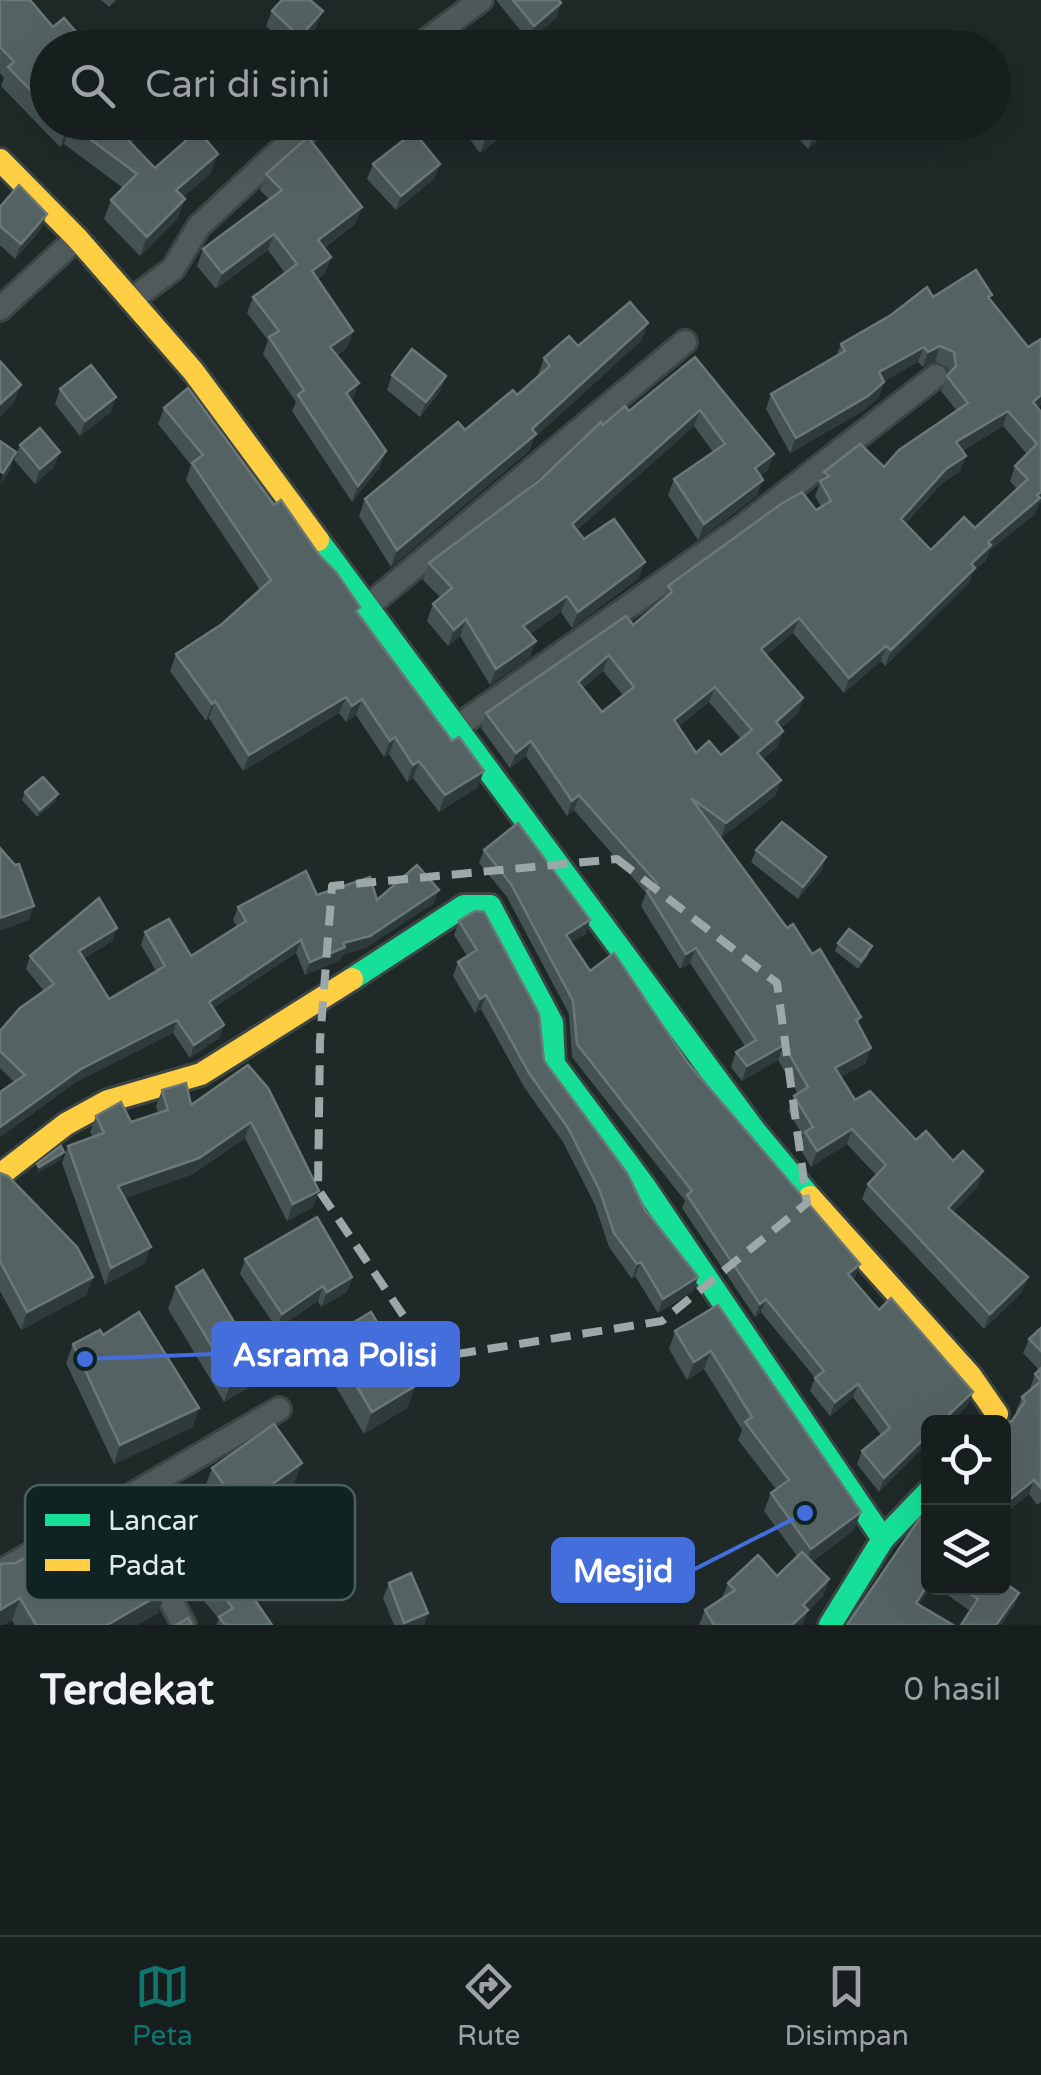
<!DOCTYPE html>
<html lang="id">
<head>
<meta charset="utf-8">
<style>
  body { margin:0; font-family:"Varela Round",sans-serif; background:#232c2b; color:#f1f3f6 }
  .controls { position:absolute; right:30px; bottom:30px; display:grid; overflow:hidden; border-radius:15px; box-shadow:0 10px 40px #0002 }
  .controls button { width:90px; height:90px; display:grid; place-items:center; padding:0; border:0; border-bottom:2px solid #353d3c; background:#161f1e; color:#f1f3f6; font:50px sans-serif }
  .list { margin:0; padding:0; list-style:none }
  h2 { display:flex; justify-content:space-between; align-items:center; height:130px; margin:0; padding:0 40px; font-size:42px }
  h2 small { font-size:32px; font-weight:400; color:#9ea2a4 }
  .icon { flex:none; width:55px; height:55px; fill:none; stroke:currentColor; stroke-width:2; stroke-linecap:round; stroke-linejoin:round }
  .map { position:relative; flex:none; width:1041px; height:1625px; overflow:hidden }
  .search { position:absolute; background:#161f1e; box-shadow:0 10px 40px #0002; left:30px; right:30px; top:30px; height:110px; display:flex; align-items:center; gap:25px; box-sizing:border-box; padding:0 35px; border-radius:55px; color:#9ea2a4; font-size:38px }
  .sheet { height:310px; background:#161f1e }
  nav { display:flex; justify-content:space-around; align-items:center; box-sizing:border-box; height:140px; border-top:2px solid #353d3c; background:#161f1e; font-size:28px; color:#9ea2a4 }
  nav a { display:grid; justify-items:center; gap:5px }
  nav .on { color:#0f766e }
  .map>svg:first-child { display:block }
</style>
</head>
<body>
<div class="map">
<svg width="1041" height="1625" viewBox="0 0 1041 1625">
  <rect width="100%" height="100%" fill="#1e2928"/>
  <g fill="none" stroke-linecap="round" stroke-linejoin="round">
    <g stroke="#3b4544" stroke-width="28">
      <g id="street">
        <path d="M416 48 481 0"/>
        <path d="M131 300 173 269 199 226 284 147 314 126 330 122"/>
        <path d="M0 309 77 238"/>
        <path d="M368 606 685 342"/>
        <path d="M458 726 742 527 936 376"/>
        <path d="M152 1566 184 1625"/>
        <path d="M0 1572 279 1409"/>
      </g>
    </g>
    <g stroke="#3b4544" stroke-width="28">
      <g id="fast">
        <path d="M318 540 755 1131 810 1197"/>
        <path d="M352 979 464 906H490L552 1023 554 1064 643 1184 883 1539"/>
        <path d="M830 1625 883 1539 928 1492"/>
      </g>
    </g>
    <g stroke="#3b4544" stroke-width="28">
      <g id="slow">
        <path d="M0 160 77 238 193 371 318 540"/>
        <path d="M0 1175 66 1124 108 1101 201 1074 352 979"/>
        <path d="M810 1197 970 1375 997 1414 994 1422"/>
      </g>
    </g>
    <use href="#street" stroke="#515a5a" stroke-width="22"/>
    <use href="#fast" stroke="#16e098" stroke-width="22"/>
    <use href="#slow" stroke="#ffcf43" stroke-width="22"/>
  </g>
  <g fill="#455252" fill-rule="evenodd">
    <path d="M0 0 48 48V122H146L132 144 155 168 211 173 183 197 178 218 140 256 104 219 111 200 123 188 64 144 60 147 1 86 4 78 0 73Z"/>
    <path d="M101 0H116L109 7Z"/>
    <path d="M496 0H559L561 3 556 18 529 41Z"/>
    <path d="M272 11 317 26 298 48H290L266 26Z"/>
    <path d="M194 122H227L209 139Z"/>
    <path d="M457 122H519L480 153Z"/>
    <path d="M800 122H837L808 149 796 136Z"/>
    <path d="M373 164H440L434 179 396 210 367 179Z"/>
    <path d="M266 174 356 223 324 248 331 257 325 273 318 279 353 331 347 348 337 355 353 399 351 400 380 467 352 502 292 411 296 402 263 354 268 340 247 313 253 297 285 273 268 250 216 289 197 266 203 249 269 199 260 190Z"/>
    <path d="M0 207 41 229 15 259 0 245Z"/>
    <path d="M933 297 990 299 1038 408 1041 412V502L1038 505 1035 514 989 551 986 560 973 572 969 583 885 666 881 661 844 693 793 633 766 655 803 698 798 713 781 728 778 746 763 759 776 795 721 838 787 928 812 954 861 1017 858 1024 866 1063 841 1077 855 1100 916 1140 953 1161 978 1186 953 1212 1022 1292 984 1329 862 1199 868 1184 876 1175 847 1144 811 1167 799 1147 803 1136 788 1111 794 1096 798 1094 778 1060 742 1081 731 1067 736 1052 745 1046 690 963 680 969 641 906 646 893 574 810 567 816 526 756 510 768 481 728 486 713 633 625 663 599 668 586 821 507 815 496 824 472 884 467 957 411 941 391 949 373 948 368 935 361 923 367 918 362 884 381 879 397 863 411 790 453 766 409 771 394 836 356 841 344ZM1003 426 1027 454 1015 466 1010 481 1017 489 975 528 931 550 905 524 941 484 960 471 966 456 962 451ZM603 671 623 695 602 712 583 688ZM709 702 741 739 721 755 696 753 678 727Z"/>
    <path d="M642 340 534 438 529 451 391 567 359 516 365 499 465 430 517 395 539 376 538 375 544 358 578 346Z"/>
    <path d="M695 357 768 470 760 476 757 496 698 540 668 495 674 479 713 452 694 426 577 530 584 539 639 578 572 628 561 612 530 634V657L490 685 460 636 448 646 427 621 433 604 441 598 423 580 429 563 540 480 603 425 629 411Z"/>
    <path d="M392 375 440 391 420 417 387 390Z"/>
    <path d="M60 389 111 412 80 436 55 404Z"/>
    <path d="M164 408 274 505 358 613 478 787 439 812 413 778 407 782 389 754 384 757 356 715 346 722 339 713 243 771 209 718 206 721 170 671 176 654 222 624 260 590 186 480 191 465 158 424Z"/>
    <path d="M20 445 54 467 35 484 14 460Z"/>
    <path d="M25 792 55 802 37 817 22 800Z"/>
    <path d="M484 850 586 934 571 942 590 971 687 1062 860 1264 855 1277 852 1279 879 1310 973 1392 968 1405 950 1422H928L879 1492 857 1464 862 1451 881 1435 853 1397 830 1416 810 1391 815 1378 761 1312 755 1317 682 1208 685 1201 572 1057 569 1014 507 897 479 863Z"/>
    <path d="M756 850 822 870 798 899 751 862Z"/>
    <path d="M317 895 434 903 365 948 342 955 340 960 305 975 296 953 213 1008 224 1025 219 1038 190 1058 173 1033 76 1082 0 1137V1092L14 1082 0 1068V1031L44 991 26 969 30 956 117 928 112 941 84 958 109 999 156 971 141 945 145 932 191 956 237 927 233 920 238 907Z"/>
    <path d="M459 921 544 1061 645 1210 698 1277 693 1291 658 1313 635 1276 632 1279 609 1247 595 1205 563 1142 524 1087 481 1009 475 1013 453 976 458 962 467 956 454 935Z"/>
    <path d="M838 943 869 954 858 969 835 951Z"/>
    <path d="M248 1065 319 1191 313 1207 287 1221 245 1138 193 1174 125 1198 145 1263 105 1285 62 1163 68 1146 93 1137 90 1132 96 1116 131 1122 158 1113 156 1106 162 1090 191 1105Z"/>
    <path d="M0 1173 93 1277 86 1295 21 1330 0 1291Z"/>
    <path d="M245 1259 352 1277 347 1292 321 1307 318 1301 277 1329 240 1274Z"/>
    <path d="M176 1287 251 1386 224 1402 168 1309Z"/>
    <path d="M718 1305 854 1530 812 1562 829 1579 823 1596 807 1612 802 1625H699L705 1610 722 1598 728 1583 777 1576 797 1556 764 1511 771 1493 776 1489 738 1440 742 1430 704 1369 687 1380 669 1349 675 1331Z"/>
    <path d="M1041 1328V1502L1037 1505 1029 1494 1004 1514V1423L1012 1421 1017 1413 1016 1411 1022 1397 1030 1389 1035 1374 1039 1370 1023 1353 1029 1339Z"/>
    <path d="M103 1335 193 1427 114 1464 66 1363 73 1344Z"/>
    <path d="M328 1338 415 1386 407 1408 364 1434 320 1360Z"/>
    <path d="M212 1468 294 1485 232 1529 204 1490Z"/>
    <path d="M182 1546 241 1581 272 1625H216L219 1619 175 1566Z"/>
    <path d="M0 1564 166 1591 158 1613 137 1625H15L12 1620 3 1625H0Z"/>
    <path d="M389 1583 428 1613 424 1625H394L383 1598Z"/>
    <path d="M938 1588H1004L1019 1593 1014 1607 970 1611Z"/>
  </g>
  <g fill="#2e3a3b">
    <path d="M561 3 556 18 529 41 534 26Z"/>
    <path d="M323 11 317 26 298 48H296L300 37Z"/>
    <path d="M141 122H146L144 128 121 159 128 140Z"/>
    <path d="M216 122H227L209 139 214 124Z"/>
    <path d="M506 122H519L480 153 486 138Z"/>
    <path d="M826 122H837L808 149 814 134Z"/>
    <path d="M71 125 64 144 60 147 67 128Z"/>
    <path d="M218 154 211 173 169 209 176 190Z"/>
    <path d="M440 164 434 179 396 210 401 196Z"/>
    <path d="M185 199 178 218 140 256 147 237Z"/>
    <path d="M362 207 356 223 312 256 318 240Z"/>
    <path d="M47 214 41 229 15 259 21 244Z"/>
    <path d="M274 234 268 250 216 289 222 273Z"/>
    <path d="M331 257 325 273 306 287 312 271Z"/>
    <path d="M648 323 642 340 534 438 529 451 391 567 397 550Z"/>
    <path d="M353 331 347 348 324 363 330 347Z"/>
    <path d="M940 346 935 361 923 367 928 352Z"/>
    <path d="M924 347 918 362 873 387 879 372Z"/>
    <path d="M446 376 440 391 420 417 426 402Z"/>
    <path d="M884 382 879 397 863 411 790 453 796 438Z"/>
    <path d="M359 383 353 399 340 409 346 393Z"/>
    <path d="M21 385 14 403 0 417V404Z"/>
    <path d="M1041 395V405L1027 417 1033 402Z"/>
    <path d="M116 397 111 412 80 436 85 421Z"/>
    <path d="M700 410 694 426 566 540 572 524Z"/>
    <path d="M1008 411 1003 426 951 457 956 442Z"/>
    <path d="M386 451 380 467 352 502 358 486Z"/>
    <path d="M16 452 10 471 0 485 3 473Z"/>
    <path d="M60 452 54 467 35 484 40 469Z"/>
    <path d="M774 454 768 470 749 484 755 468Z"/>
    <path d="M966 456 960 471 941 484 895 534 901 519 946 469Z"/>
    <path d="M763 480 757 496 698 540 704 524Z"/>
    <path d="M1041 492V502L1038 505 1035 514 989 551 986 560 973 572 969 583 885 666 891 650 971 564 988 542Z"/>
    <path d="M645 562 639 578 572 628 578 612Z"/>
    <path d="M567 596 561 612 518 642 523 626Z"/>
    <path d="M799 618 793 633 756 664 761 649Z"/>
    <path d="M466 619 460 636 448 646 454 630Z"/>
    <path d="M536 641 530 657 490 685 496 669Z"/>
    <path d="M886 646 881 661 844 693 849 678Z"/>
    <path d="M609 655 603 671 572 697 578 682Z"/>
    <path d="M715 687 709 702 668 735 674 720Z"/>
    <path d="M346 697 339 713 243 771 249 755Z"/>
    <path d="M803 698 798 713 770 737 776 722Z"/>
    <path d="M362 699 356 715 346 722 352 706Z"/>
    <path d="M215 701 209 718 206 721 212 704Z"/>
    <path d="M783 731 778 746 752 768 757 753Z"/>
    <path d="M395 737 389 754 384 757 390 741Z"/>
    <path d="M531 741 526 756 510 768 516 753Z"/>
    <path d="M419 761 413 778 407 782 413 765Z"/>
    <path d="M484 771 478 787 439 812 445 795Z"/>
    <path d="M781 780 776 795 721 838 726 823Z"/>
    <path d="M58 794 55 802 37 817 40 810Z"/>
    <path d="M579 795 574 810 567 816 572 801Z"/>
    <path d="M826 857 822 870 798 899 803 887Z"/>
    <path d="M439 890 434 903 365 948 342 955 340 960 305 975 310 962Z"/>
    <path d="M34 906 29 920 0 931V918Z"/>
    <path d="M590 920 586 934 561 948 566 935Z"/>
    <path d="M117 928 112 941 75 963 79 951Z"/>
    <path d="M301 940 296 953 204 1014 209 1002Z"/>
    <path d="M696 948 690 963 680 969 686 954Z"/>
    <path d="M486 995 481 1009 475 1013 480 999Z"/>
    <path d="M177 1020 173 1033 76 1082 0 1137V1127L81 1069Z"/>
    <path d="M224 1025 219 1038 190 1058 194 1045Z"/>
    <path d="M784 1045 778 1060 742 1081 747 1066Z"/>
    <path d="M871 1048 866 1063 830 1083 835 1068Z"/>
    <path d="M251 1122 245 1138 193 1174 112 1203 118 1186Z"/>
    <path d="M852 1129 847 1144 811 1167 817 1151Z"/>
    <path d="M64 1152 61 1160 36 1174 39 1167Z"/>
    <path d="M983 1171 978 1186 943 1223 948 1208Z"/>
    <path d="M319 1191 313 1207 287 1221 293 1204Z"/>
    <path d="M151 1247 145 1263 105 1285 111 1268Z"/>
    <path d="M641 1262 635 1276 632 1279 637 1264Z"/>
    <path d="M860 1264 855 1277 843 1287 848 1274Z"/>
    <path d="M93 1277 86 1295 21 1330 27 1312Z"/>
    <path d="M352 1277 347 1292 321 1307 327 1292Z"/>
    <path d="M698 1277 693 1291 658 1313 663 1299Z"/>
    <path d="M1028 1277 1022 1292 984 1329 990 1314Z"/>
    <path d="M323 1286 318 1301 277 1329 282 1314Z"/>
    <path d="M766 1299 761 1312 755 1317 760 1304Z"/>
    <path d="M711 1351 704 1369 687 1380 694 1362Z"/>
    <path d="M259 1364 251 1386 224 1402 232 1380Z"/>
    <path d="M858 1384 853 1397 830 1416 835 1402Z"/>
    <path d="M415 1386 407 1408 364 1434 372 1412Z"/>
    <path d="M973 1392 968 1405 950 1422H941Z"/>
    <path d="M199 1408 193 1427 114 1464 120 1445Z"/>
    <path d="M928 1435V1443L879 1492 884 1478Z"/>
    <path d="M302 1463 294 1485 232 1529 240 1507Z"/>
    <path d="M1034 1480 1029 1494 1004 1514V1504Z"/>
    <path d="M861 1512 854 1530 805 1567 811 1549Z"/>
    <path d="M829 1579 823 1596 807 1612 802 1625H792L803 1605Z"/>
    <path d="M928 1584V1588H931L911 1617 916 1603Z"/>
    <path d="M166 1591 158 1613 137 1625H107Z"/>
    <path d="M1019 1593 1014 1607 1001 1625H996Z"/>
    <path d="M20 1598 12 1620 3 1625H0V1610Z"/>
    <path d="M428 1613 424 1625H404V1623Z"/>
  </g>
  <g fill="#556263" stroke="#6b7878" stroke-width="2.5" fill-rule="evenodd">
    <path d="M0 0H30L53 27 64 18 90 48H48V108L8 67 14 62 0 47Z"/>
    <path d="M282 0H310L323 11 300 37 272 11Z"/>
    <path d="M513 0H559L561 3 534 26Z"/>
    <path d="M61 122H141L128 140 155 168 198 130 218 154 176 190 185 199 147 237 111 200 137 174 71 125 67 128Z"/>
    <path d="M474 122H506L486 138Z"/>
    <path d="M803 122H826L814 134Z"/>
    <path d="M414 132 440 164 401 196 373 164Z"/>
    <path d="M308 137 362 207 318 240 331 257 312 271 353 331 330 347 359 383 346 393 386 451 358 486 298 395 304 390 269 337 279 331 253 297 297 264 274 234 222 273 203 249 282 190 266 174Z"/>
    <path d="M19 185 47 214 21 244 0 226V207Z"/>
    <path d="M976 270 992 295 988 297 1028 347 1041 339V395L1033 402 1041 412V492L1037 495 1040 498 988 542 991 545 971 564 975 568 891 650 886 646 849 678 799 618 761 649 803 698 776 722 783 731 757 753 781 780 726 823 691 798 787 928 793 924 812 954 820 949 861 1017 856 1020 871 1048 835 1068 855 1100 870 1091 916 1140 926 1131 953 1161 963 1151 983 1171 948 1208 1028 1277 990 1314 868 1184 886 1165 852 1129 817 1151 805 1132 813 1127 794 1096 808 1087 784 1045 747 1066 736 1052 756 1040 696 948 686 954 647 891 657 883 579 795 572 801 531 741 516 753 486 713 626 616 633 625 672 592 668 586 781 504 802 492 816 510 831 501 820 481 829 476 824 472 860 444 884 467 899 450 968 403 947 376 956 366 954 352 940 346 928 352 924 347 879 372 884 382 868 396 796 438 771 394 845 351 841 344 891 315 927 287 933 297ZM1008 411 1037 444 1015 466 1028 479 975 528 964 517 931 550 901 519 946 469 966 456 956 442ZM609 655 634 687 602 712 578 682ZM715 687 752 730 721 755 709 741 696 753 674 720Z"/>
    <path d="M630 302 648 323 532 429 536 434 397 550 365 499 458 422 465 430 513 390 517 395 550 366 544 358 569 336 578 346Z"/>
    <path d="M412 349 446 376 426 402 392 375Z"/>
    <path d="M695 357 774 454 755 468 763 480 704 524 674 479 725 444 700 410 572 524 584 539 614 519 645 562 578 612 567 596 523 626 536 641 496 669 466 619 454 630 433 604 452 588 429 563 540 480 601 422 603 425 625 406 629 411Z"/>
    <path d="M0 361 21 385 0 404Z"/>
    <path d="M91 365 116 397 85 421 60 389Z"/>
    <path d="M188 388 274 505 281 500 319 555 336 572 360 607 356 611 452 741 459 737 484 771 445 795 419 761 413 765 395 737 390 741 362 699 352 706 346 697 249 755 215 701 212 704 176 654 222 624 271 580 192 463 203 455 164 408Z"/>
    <path d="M40 428 60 452 40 469 20 445Z"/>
    <path d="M0 441 16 452 3 473 0 471Z"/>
    <path d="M43 777 58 794 40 810 25 792Z"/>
    <path d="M782 822 826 857 803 887 756 850Z"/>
    <path d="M518 823 590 920 566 935 590 971 614 953 687 1062 860 1264 848 1274 879 1310 891 1298 973 1392 941 1422H928V1435L884 1478 862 1451 890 1428 858 1384 835 1402 815 1378 824 1371 766 1299 760 1304 687 1195 692 1191 577 1044 573 1001 511 884 484 850Z"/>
    <path d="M0 848 15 865 19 864 34 906 0 918Z"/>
    <path d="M417 865 439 890 370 936 343 943 345 947 310 962 301 940 209 1002 224 1025 194 1045 177 1020 81 1069 0 1127V1092L25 1075 0 1051V1031L20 1008 54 984 30 956 99 898 117 928 79 951 109 999 165 966 145 932 169 919 191 956 246 921 238 907 306 871 317 895 370 877 377 900Z"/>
    <path d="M475 911 484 912 539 1014 544 1061 627 1173 645 1210 698 1277 663 1299 641 1262 637 1264 614 1233 600 1191 568 1128 529 1073 486 995 480 999 458 962 477 950 459 921Z"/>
    <path d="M849 929 872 946 861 961 838 943Z"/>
    <path d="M248 1065 268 1088 319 1191 293 1204 251 1122 199 1158 118 1186 151 1247 111 1268 68 1146 104 1133 96 1116 121 1102 131 1122 168 1110 162 1090 186 1083 191 1105Z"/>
    <path d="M61 1146 64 1152 39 1167 37 1164Z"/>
    <path d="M0 1173 8 1176 77 1247 93 1277 27 1312 0 1261Z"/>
    <path d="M317 1217 352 1277 327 1292 323 1286 282 1314 245 1259Z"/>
    <path d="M203 1270 259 1364 232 1380 176 1287Z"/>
    <path d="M718 1305 861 1512 811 1549 771 1493 789 1480 745 1422 752 1417 711 1351 694 1362 675 1331Z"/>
    <path d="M139 1312 199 1408 120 1445 73 1344 100 1330 103 1335Z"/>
    <path d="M371 1312 415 1386 372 1412 328 1338Z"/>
    <path d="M1041 1328V1351L1029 1339Z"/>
    <path d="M1041 1368V1488L1034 1480 1004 1504V1423L1012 1421 1025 1401 1022 1397 1041 1381 1035 1374Z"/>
    <path d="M274 1424 302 1463 240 1507 212 1468Z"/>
    <path d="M120 1502 166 1591 107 1625H36L20 1598 0 1610V1564L16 1563Z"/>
    <path d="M920 1518 928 1524V1584L916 1603 953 1625H847Z"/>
    <path d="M201 1530H209L244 1573 239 1577 272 1625H225L219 1617 233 1608 182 1546Z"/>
    <path d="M802 1552 829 1579 803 1605 808 1610 792 1625H714L705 1610 735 1590 728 1583 758 1555 777 1576Z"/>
    <path d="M411 1573 428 1613 404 1623 389 1583Z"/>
    <path d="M1004 1582 1019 1593 996 1625H961L978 1599 962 1588H1004Z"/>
    <path d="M188 1618 192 1625H176Z"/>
  </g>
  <path fill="none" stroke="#9ca8a7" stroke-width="8" stroke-dasharray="20 12" stroke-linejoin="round" d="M617 859 777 983 807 1203 662 1321 432 1358 318 1189 320 1041 332 886Z"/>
  <rect x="25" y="1485" width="330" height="115" rx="15" fill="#0f2322" stroke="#4e5f5e" stroke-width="2.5"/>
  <rect x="45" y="1514" width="45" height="12" fill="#16e098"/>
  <rect x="45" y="1559" width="45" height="12" fill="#ffcf43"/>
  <g font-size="28" fill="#e0eceb">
    <text x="108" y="1530">Lancar</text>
    <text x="108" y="1575">Padat</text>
  </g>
  <path fill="none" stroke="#446edc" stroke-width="4" d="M85 1359L213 1354M805 1513L693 1570"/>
  <g fill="#446edc" stroke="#0f2322" stroke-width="4">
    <circle cx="85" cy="1359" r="10"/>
    <circle cx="805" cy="1513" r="10"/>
  </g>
  <g fill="#446edc" stroke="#446edc" stroke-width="4">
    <rect x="213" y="1323" width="245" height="62" rx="10"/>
    <rect x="553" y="1539" width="140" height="62" rx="10"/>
  </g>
  <g font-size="32" text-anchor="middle" font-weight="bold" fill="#fff">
    <text x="335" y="1366">Asrama Polisi</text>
    <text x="623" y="1582">Mesjid</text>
  </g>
</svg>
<div class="controls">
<button><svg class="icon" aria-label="locate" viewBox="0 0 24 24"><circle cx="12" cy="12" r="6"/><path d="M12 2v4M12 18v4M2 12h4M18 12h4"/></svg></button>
<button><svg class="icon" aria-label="layers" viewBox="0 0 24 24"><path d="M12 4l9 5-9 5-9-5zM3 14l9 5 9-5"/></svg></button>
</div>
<div class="search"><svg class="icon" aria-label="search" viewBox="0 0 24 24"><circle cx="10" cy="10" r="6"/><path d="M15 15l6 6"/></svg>Cari di sini</div>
</div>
<section class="sheet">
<h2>Terdekat<small>0 hasil</small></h2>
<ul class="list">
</ul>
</section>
<nav>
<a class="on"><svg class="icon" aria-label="map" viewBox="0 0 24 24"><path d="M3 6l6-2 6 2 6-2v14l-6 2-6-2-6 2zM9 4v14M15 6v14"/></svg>Peta</a>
<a><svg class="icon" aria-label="directions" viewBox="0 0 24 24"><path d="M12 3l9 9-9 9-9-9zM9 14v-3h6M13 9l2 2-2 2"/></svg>Rute</a>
<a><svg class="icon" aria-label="saved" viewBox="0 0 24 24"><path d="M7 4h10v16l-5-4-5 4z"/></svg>Disimpan</a>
</nav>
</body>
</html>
